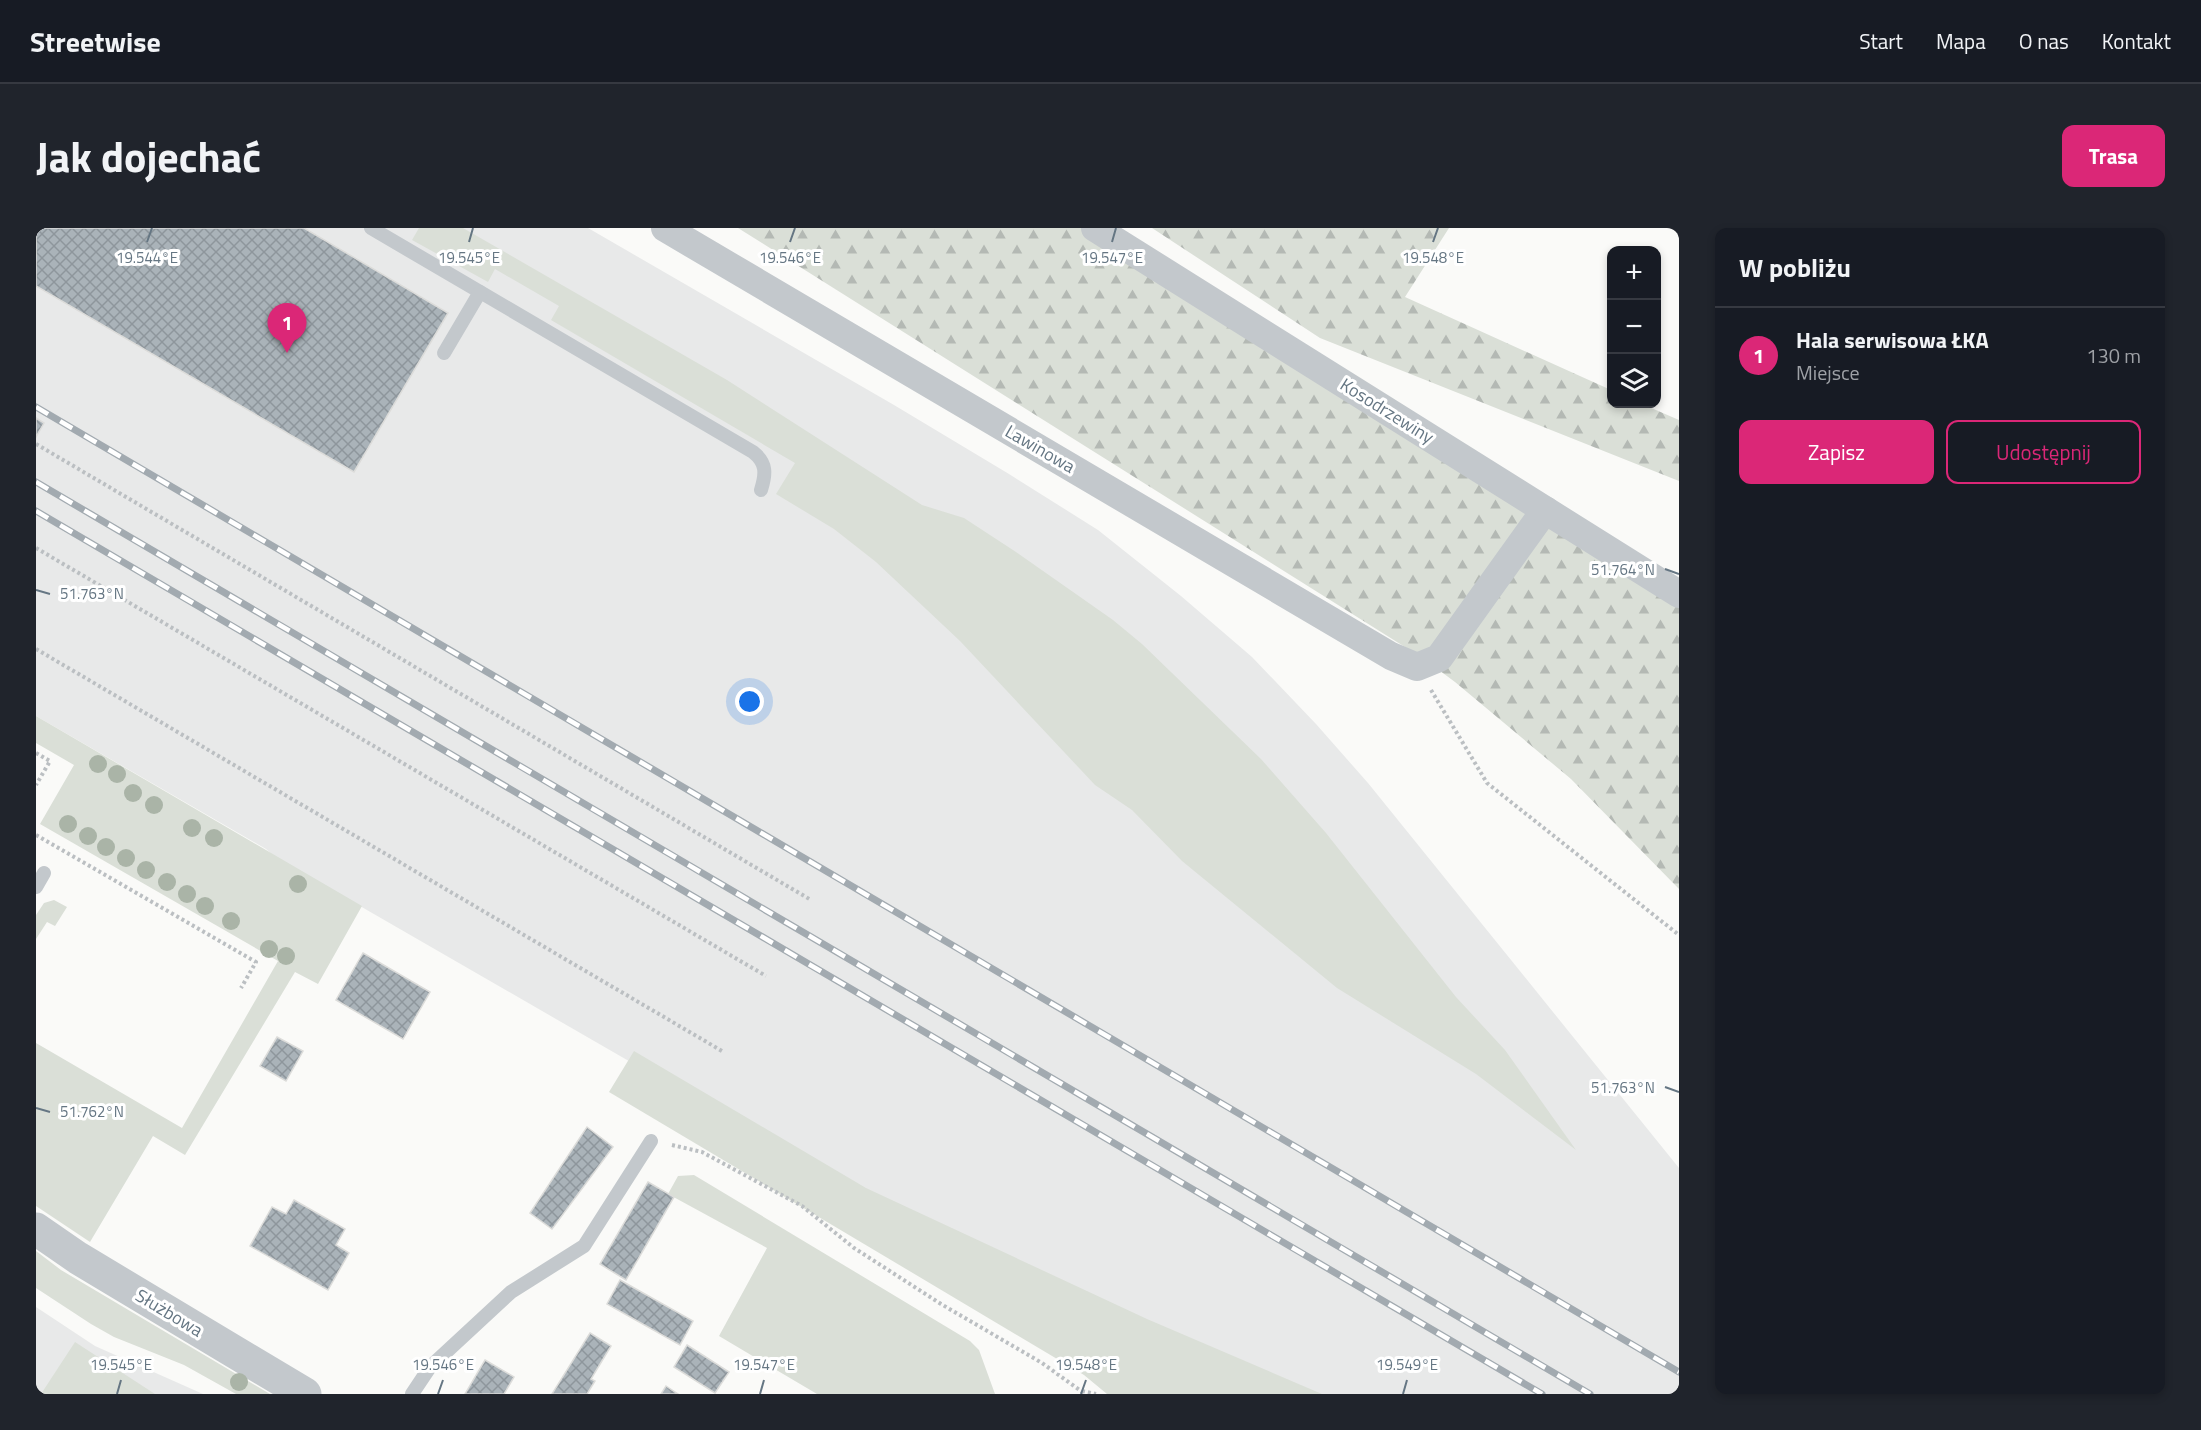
<!DOCTYPE html>
<html lang="pl">
<head>
<meta charset="utf-8">
<style>
  body { margin:0; font-family:"Titillium Web",sans-serif; background:#20242c; color:#f1f3f6 }
  .controls { position:absolute; right:18px; top:18px; display:grid; overflow:hidden; border-radius:12px; box-shadow:0 3px 9px #0003 }
  .controls button { width:54px; height:54px; display:grid; place-items:center; padding:0; border:0; border-bottom:2px solid #363941; background:#171b24; color:#f1f3f6; font:30px sans-serif }
  .you { position:absolute; left:714px; top:474px; width:21px; height:21px; margin:-15px; border:4px solid #fff; border-radius:50%; background:#1a73e8; box-shadow:0 0 0 9px #1a73e833 }
  .badge { display:grid; place-items:center; width:39px; height:39px; border-radius:50%; background:#db2777; color:#fff; font-size:20px; font-weight:700 }
  .pin { position:absolute; translate:-50% -50px; filter:drop-shadow(0 2px 3px #0008) }
  .pin::after { content:''; position:absolute; top:32px; width:21px; height:18px; background:inherit; clip-path:polygon(0 0,100% 0,50% 100%) }
  .list { margin:0; padding:0; list-style:none }
  h2 { display:flex; justify-content:space-between; align-items:center; height:78px; margin:0; padding:0 24px; font-size:26px }
  h2 small { font-size:20px; font-weight:400; color:#9ea1a6 }
  .list li { display:grid; grid-template-columns:39px 1fr auto; gap:18px; align-items:center; box-sizing:border-box; height:96px; padding:0 24px; border-top:2px solid #363941 }
  .list b { display:block; font-size:22px; white-space:nowrap }
  .list p { margin:0; font-size:20px; white-space:nowrap; color:#9ea1a6 }
  .list em { font-size:20px; font-style:normal; color:#9ea1a6 }
  .actions { display:flex; gap:12px; padding:18px 24px }
  .actions a { flex:1; padding:14px 0; border:2px solid #db2777; border-radius:12px; text-align:center; font-size:21px; color:#db2777 }
  .actions .main { background:#db2777; color:#fff }
  .icon { flex:none; width:33px; height:33px; fill:none; stroke:currentColor; stroke-width:2; stroke-linecap:round; stroke-linejoin:round }
  .map { position:relative; flex:none; width:1643px; height:1166px; overflow:hidden; border-radius:12px }
  header { display:flex; align-items:center; gap:36px; box-sizing:border-box; height:84px; padding:0 30px; background:#171b24; border-bottom:2px solid #363941 }
  header strong { font-size:28px }
  nav { display:flex; gap:33px; margin-inline-start:auto; font-size:21px }
  .intro { display:flex; align-items:center; justify-content:space-between; box-sizing:border-box; height:144px; padding:0 36px }
  h1 { margin:0; font-size:42px }
  .button { padding:15px 27px; border-radius:12px; background:#db2777; color:#fff; font-size:21px; font-weight:700 }
  main { display:flex; gap:36px; padding:0 36px }
  aside { flex:1; background:#171b24; border-radius:12px; box-shadow:0 3px 9px #0003 }
  .map>svg:first-child { display:block }
</style>
</head>
<body>
<header>
<strong>Streetwise</strong>
<nav><a>Start</a><a>Mapa</a><a>O nas</a><a>Kontakt</a></nav>
</header>
<div class="intro"><h1>Jak dojechać</h1><a class="button">Trasa</a></div>
<main>
<div class="map">
<svg width="1643" height="1166" viewBox="0 0 1643 1166">
  <defs>
    <pattern id="forest-firs" width="22" height="20" patternUnits="userSpaceOnUse" patternTransform="scale(1.5)"><rect width="22" height="20" fill="#dadfd7"/><path d="M5 1l3.5 6h-7zM16 11l3.5 6h-7z" fill="#b4b9b4"/></pattern>
    <pattern id="building-cross-hatch" width="8" height="8" patternUnits="userSpaceOnUse" patternTransform="scale(1.5)"><rect width="8" height="8" fill="#aab3b9"/><path d="M0 0l8 8M0 8l8-8" fill="none" stroke="#8e969c"/></pattern>
  </defs>
  <rect width="100%" height="100%" fill="#fafaf8"/>
  <g fill="#e8e9e9">
    <path d="M0 0H552L858 177 973 246 1062 302 1145 368 1216 429 1280 496 1332 555 1643 940V1166H1276L794 949 239 629 230 621 0 488Z"/>
    <path d="M0 1079 59 1118 167 1166H0Z"/>
  </g>
  <g fill="#dadfd7">
    <path d="M383 0H427L691 152 886 277 928 290 980 324 1077 392 1106 416 1225 531 1290 605 1420 769 1469 822 1540 922 1440 846 1301 760 1146 633 1096 582 1059 557 924 413 840 334 798 301 740 266 759 235 515 92 523 78 459 41 452 54 376 12Z"/>
    <path d="M0 488 326 678 282 756 259 744 149 927 117 908 54 1014 0 978V815L146 900 242 733 4 596 38 537 0 515Z"/>
    <path d="M18 672 31 679 19 698 11 694 0 711V687L8 675Z"/>
    <path d="M598 823 830 960 1111 1091 1286 1166H1071L1048 1147 573 864Z"/>
    <path d="M658 947 934 1113 943 1122 959 1166H781L683 1108 731 1020 632 966 642 948Z"/>
    <path d="M0 1023 25 1042 234 1166H200L148 1137 78 1109 55 1096 0 1060Z"/>
    <path d="M39 1114 119 1166H5Z"/>
  </g>
  <g fill="url(#forest-firs)">
    <path d="M702 0H1059L1643 366V661L1535 551 1419 454 1388 431Z"/>
    <path d="M1116 0H1413L1369 69 1575 162 1576 176H1606L1643 192V253L1284 110Z"/>
  </g>
  <g fill="url(#building-cross-hatch)" stroke="#dcdcda" stroke-width="1.5">
    <path d="M0 0H268L412 85 318 244 0 58Z"/>
    <path d="M0 190 8 195 0 209Z"/>
    <path d="M327 725 394 764 367 811 300 772Z"/>
    <path d="M241 809 267 823 250 853 224 838Z"/>
    <path d="M551 899 577 919 516 1001 494 985Z"/>
    <path d="M612 954 638 969 590 1052 564 1036Z"/>
    <path d="M258 972 309 1001 300 1017 313 1025 292 1062 214 1018 236 979 250 986Z"/>
    <path d="M584 1052 657 1093 644 1117 571 1076Z"/>
    <path d="M554 1105 575 1118 555 1151 559 1153 551 1166H516Z"/>
    <path d="M651 1117 693 1144 679 1165 638 1139Z"/>
    <path d="M449 1132 478 1149 468 1166H429Z"/>
    <path d="M630 1158 642 1166H625Z"/>
  </g>
  <g fill="none" stroke-linecap="round" stroke-linejoin="round">
    <g stroke="#bbbfc2" stroke-width="4" stroke-dasharray="3 3" stroke-linecap="butt">
      <path d="M0 216 775 672"/>
      <path d="M0 320 730 748"/>
      <path d="M0 421 686 823"/>
      <path d="M1395 462 1451 555 1643 707"/>
      <path d="M0 525 14 533 0 557"/>
      <path d="M0 607 220 734 205 760"/>
      <path d="M636 917 666 924 766 978 818 1020 905 1076 1006 1135 1049 1166"/>
      <path d="M1046 1163 1060 1166"/>
    </g>
    <g stroke="#c3c8cc" stroke-width="14">
      <path d="M335 0 717 224C731 235 730 246 725 262"/>
      <path d="M408 125 444 64"/>
      <path d="M0 659 8 645"/>
      <path d="M376 1166 394 1139 475 1064 548 1018 615 913"/>
    </g>
    <g stroke="#c3c8cc" stroke-width="28">
      <path d="M629 0 1355 428 1381 439 1403 430 1509 282"/>
      <path d="M1059 0 1643 366"/>
    </g>
    <path stroke="#c3c8cc" stroke-width="33" d="M0 1001 42 1030 269 1166"/>
    <g stroke="#a2aab0" stroke-width="7">
      <g id="rail">
        <path d="M0 179 1643 1144"/>
        <path d="M0 254 1554 1166"/>
        <path d="M0 283 1506 1166"/>
      </g>
    </g>
    <use href="#rail" stroke="#fff" stroke-width="4.5" stroke-dasharray="14" stroke-linecap="butt"/>
  </g>
  <g fill="#aab4a7">
    <circle cx="62" cy="536" r="9"/>
    <circle cx="81" cy="546" r="9"/>
    <circle cx="97" cy="565" r="9"/>
    <circle cx="118" cy="577" r="9"/>
    <circle cx="32" cy="596" r="9"/>
    <circle cx="156" cy="600" r="9"/>
    <circle cx="52" cy="608" r="9"/>
    <circle cx="178" cy="610" r="9"/>
    <circle cx="70" cy="619" r="9"/>
    <circle cx="90" cy="630" r="9"/>
    <circle cx="110" cy="642" r="9"/>
    <circle cx="131" cy="654" r="9"/>
    <circle cx="262" cy="656" r="9"/>
    <circle cx="151" cy="666" r="9"/>
    <circle cx="169" cy="678" r="9"/>
    <circle cx="195" cy="693" r="9"/>
    <circle cx="233" cy="721" r="9"/>
    <circle cx="250" cy="728" r="9"/>
    <circle cx="203" cy="1154" r="9"/>
  </g>
  <path fill="none" stroke="#657683" stroke-width="2" d="M111 14 116 0M433 14 437 0M754 14 759 0M1076 14 1080 0M1397 14 1402 0M1629 341 1643 346M0 362 14 366M1629 859 1643 864M0 880 14 884M81 1166 85 1152M402 1166 407 1152M724 1166 728 1152M1045 1166 1050 1152M1367 1166 1371 1152"/>
  <g text-anchor="middle" stroke-width="6" stroke-linejoin="round" paint-order="stroke">
    <g font-size="18" fill="#657683" stroke="#fff">
      <text transform="translate(1351 183) rotate(32)" y="6">Kosodrzewiny</text>
      <text transform="translate(1004 221) rotate(30)" y="6">Lawinowa</text>
      <text transform="translate(133 1085) rotate(31)" y="6">Służbowa</text>
    </g>
  </g>
  <g font-size="15" text-anchor="middle" fill="#657683" stroke="#fff" stroke-width="6" stroke-linejoin="round" paint-order="stroke">
    <text x="111" y="35">19.544°E</text>
    <text x="433" y="35">19.545°E</text>
    <text x="754" y="35">19.546°E</text>
    <text x="1076" y="35">19.547°E</text>
    <text x="1397" y="35">19.548°E</text>
    <text x="1587" y="347">51.764°N</text>
    <text x="56" y="371">51.763°N</text>
    <text x="1587" y="865">51.763°N</text>
    <text x="56" y="889">51.762°N</text>
    <text x="85" y="1142">19.545°E</text>
    <text x="407" y="1142">19.546°E</text>
    <text x="728" y="1142">19.547°E</text>
    <text x="1050" y="1142">19.548°E</text>
    <text x="1371" y="1142">19.549°E</text>
  </g>
</svg>
<div class="controls">
<button>+</button>
<button>−</button>
<button><svg class="icon" aria-label="layers" viewBox="0 0 24 24"><path d="M12 4l9 5-9 5-9-5zM3 14l9 5 9-5"/></svg></button>
</div>
<div class="you"></div>
<div class="pin badge" style="left:251px;top:125px">1</div>
</div>
<aside>
<h2>W pobliżu<small></small></h2>
<ul class="list">
<li><span class="badge">1</span><div><b>Hala serwisowa ŁKA</b><p>Miejsce</p></div><em>130 m</em></li>
</ul>
<div class="actions"><a class="main">Zapisz</a><a>Udostępnij</a></div>
</aside>
</main>
</body>
</html>
